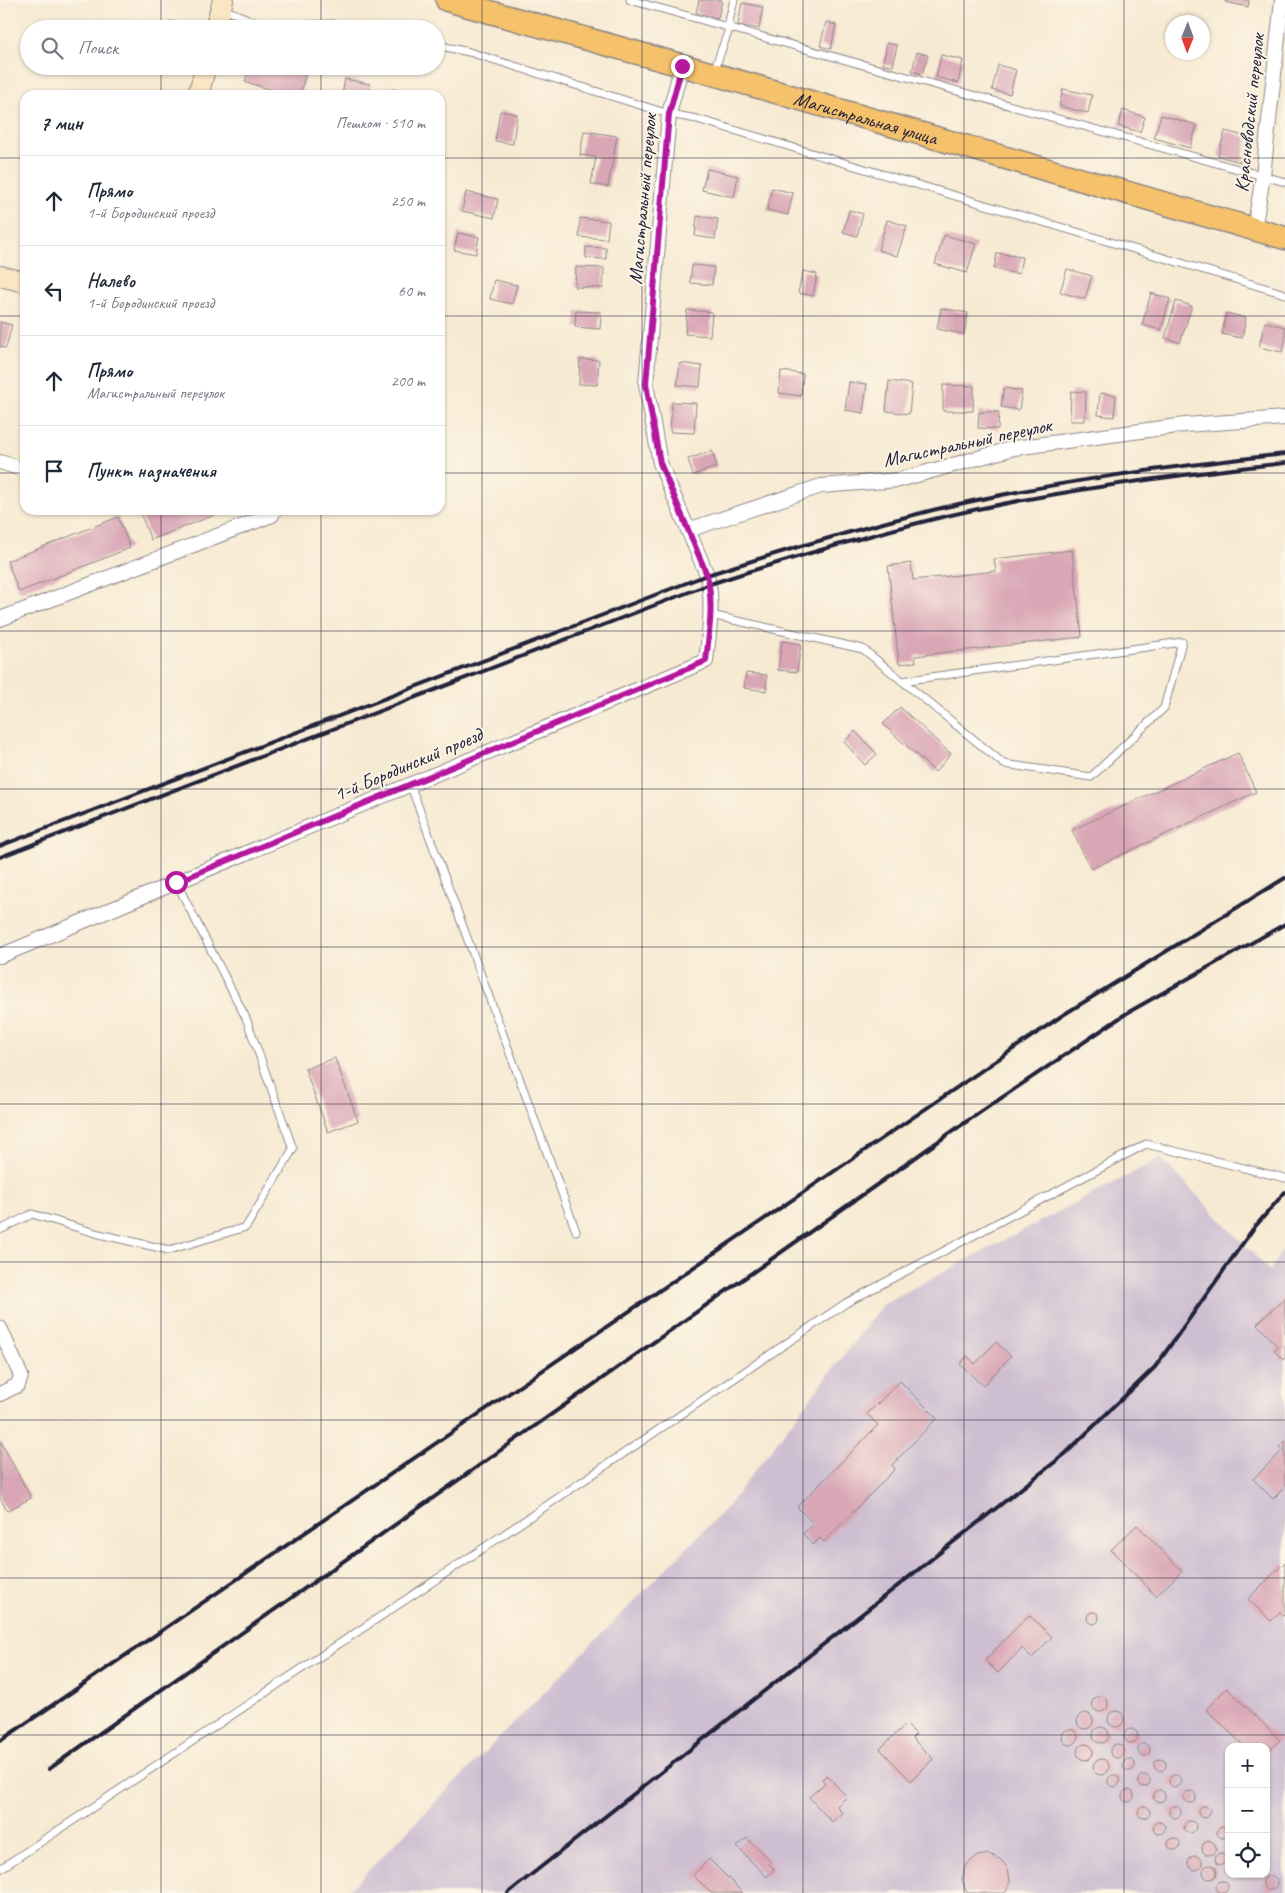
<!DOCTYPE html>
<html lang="ru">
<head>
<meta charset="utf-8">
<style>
  body { margin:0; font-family:Caveat,sans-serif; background:#f2f2f3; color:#1f2937 }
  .controls { position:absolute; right:15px; bottom:15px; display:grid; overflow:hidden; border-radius:10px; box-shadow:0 1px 4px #0004 }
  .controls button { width:45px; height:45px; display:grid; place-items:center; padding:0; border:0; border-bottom:1px solid #e0e1e3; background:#fff; color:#1f2937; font:25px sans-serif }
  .compass { position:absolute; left:1165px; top:15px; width:45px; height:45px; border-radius:50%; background:#fff; box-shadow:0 1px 4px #0004; rotate:181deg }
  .stop { position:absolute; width:15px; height:15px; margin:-11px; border:4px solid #b5179e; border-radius:50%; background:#fff }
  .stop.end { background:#b5179e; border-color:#fff; box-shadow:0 1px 5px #0008 }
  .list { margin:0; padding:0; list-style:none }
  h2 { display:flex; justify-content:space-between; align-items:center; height:65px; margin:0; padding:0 20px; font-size:21px }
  h2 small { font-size:16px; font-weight:400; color:#747a83 }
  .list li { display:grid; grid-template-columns:32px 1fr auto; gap:15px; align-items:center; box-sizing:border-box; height:90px; padding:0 20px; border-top:1px solid #e0e1e3 }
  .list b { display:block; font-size:19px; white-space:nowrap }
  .list p { margin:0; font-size:16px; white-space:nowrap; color:#747a83 }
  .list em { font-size:16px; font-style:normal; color:#747a83 }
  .icon { flex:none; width:28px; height:28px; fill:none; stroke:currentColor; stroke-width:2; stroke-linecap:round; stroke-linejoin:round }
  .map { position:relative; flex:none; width:1285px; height:1893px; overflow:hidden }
  .search { position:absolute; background:#fff; box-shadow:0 1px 4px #0004; left:20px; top:20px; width:425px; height:55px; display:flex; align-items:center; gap:12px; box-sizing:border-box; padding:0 18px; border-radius:28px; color:#747a83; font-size:19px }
  .panel { position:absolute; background:#fff; box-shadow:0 1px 4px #0004; left:20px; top:90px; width:425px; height:425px; border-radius:15px }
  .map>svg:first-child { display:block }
</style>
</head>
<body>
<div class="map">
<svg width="1285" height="1893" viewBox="0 0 1285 1893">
  <rect width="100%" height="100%" fill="#fcf5e5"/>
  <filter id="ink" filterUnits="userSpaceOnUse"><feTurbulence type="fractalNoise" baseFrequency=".02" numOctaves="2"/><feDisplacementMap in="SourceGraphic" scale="10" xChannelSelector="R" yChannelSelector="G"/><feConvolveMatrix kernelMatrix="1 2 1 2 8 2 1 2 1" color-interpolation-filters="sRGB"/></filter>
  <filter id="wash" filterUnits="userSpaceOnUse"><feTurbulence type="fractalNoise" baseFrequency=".0096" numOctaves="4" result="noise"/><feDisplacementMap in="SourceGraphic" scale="20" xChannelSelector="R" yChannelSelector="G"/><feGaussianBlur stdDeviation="1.12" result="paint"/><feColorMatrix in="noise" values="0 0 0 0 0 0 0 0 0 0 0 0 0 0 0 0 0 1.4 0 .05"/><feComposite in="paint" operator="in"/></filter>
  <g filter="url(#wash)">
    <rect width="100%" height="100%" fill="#f7ead3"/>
    <path fill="#cebed1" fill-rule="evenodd" d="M1161 1158 1270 1271 1285 1244V1893H346L726 1508 883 1304ZM1229 1747H1266V1874H1229Z"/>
    <g id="blocks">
      <g fill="#d9a6b6">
        <path d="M699 0H722L718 18 696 13Z"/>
        <path d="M1226 0H1249L1248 7 1225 2Z"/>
        <path d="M742 3 763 7 759 29 738 25Z"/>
        <path d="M170 21 181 24 180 29H168Z"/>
        <path d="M826 22 836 25 831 49 820 46Z"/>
        <path d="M887 43 897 45 893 66 883 64Z"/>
        <path d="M917 52 928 55 922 74 912 71Z"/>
        <path d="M941 55 963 60 958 83 936 77Z"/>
        <path d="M998 65 1016 70 1010 94 992 90Z"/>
        <path d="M249 66H308L300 95H289L245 82Z"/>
        <path d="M345 79 370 84 368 95H342Z"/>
        <path d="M392 89 413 93V95H391Z"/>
        <path d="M1063 89 1092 95 1088 113 1059 106Z"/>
        <path d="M1123 110 1145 117 1140 132 1118 126Z"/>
        <path d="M500 111 517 114 513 144 495 141Z"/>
        <path d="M1161 115 1197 125 1190 148 1154 138Z"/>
        <path d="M584 131 617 136 608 187 591 184 596 157 580 155Z"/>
        <path d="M1225 131 1248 137 1241 162 1218 156Z"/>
        <path d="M707 169 738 176 734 197 702 190Z"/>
        <path d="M772 188 793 193 788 215 767 210Z"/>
        <path d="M466 192 498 199 494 218 462 211Z"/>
        <path d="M849 210 863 214 857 236 843 232Z"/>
        <path d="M697 216 718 219 715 239 695 236Z"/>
        <path d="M580 218 609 221 607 239 579 237Z"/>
        <path d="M887 220 907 226 897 256 878 250Z"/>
        <path d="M458 233 479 237 476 254 454 250Z"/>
        <path d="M944 235 976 244 967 273 935 264Z"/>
        <path d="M586 247 606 248V259L586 258Z"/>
        <path d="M997 253 1022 257 1019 274 994 269Z"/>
        <path d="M692 265 714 267 712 285 690 283Z"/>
        <path d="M576 267 604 268 603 288 575 287Z"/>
        <path d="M1067 269 1092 276 1085 299 1060 292Z"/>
        <path d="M803 271 817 274 813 296 798 293Z"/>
        <path d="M494 280 517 285 512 304 490 299Z"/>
        <path d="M1151 293 1170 299 1161 330 1142 325Z"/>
        <path d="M1176 301 1192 306 1180 343 1165 338Z"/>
        <path d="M941 308 968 313 964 334 937 329Z"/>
        <path d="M687 310 712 312 710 336 685 334Z"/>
        <path d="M576 311 601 312 600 329 575 327Z"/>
        <path d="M1226 313 1246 318 1242 338 1222 334Z"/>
        <path d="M0 322 12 325 6 348 0 347Z"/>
        <path d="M1265 322 1285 327V341L1282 352 1259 347Z"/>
        <path d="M580 359 599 360 597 385 579 384Z"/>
        <path d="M680 363 702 366 700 387 677 385Z"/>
        <path d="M781 371 803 374 801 396 779 393Z"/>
        <path d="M889 381 912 384 909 414 886 411Z"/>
        <path d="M849 382 867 384 863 413 845 410Z"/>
        <path d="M943 385 974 386 973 411H943Z"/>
        <path d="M1004 388 1022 391 1019 410 1001 407Z"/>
        <path d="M1071 391 1086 392 1085 421H1070Z"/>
        <path d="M1100 393 1116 395 1114 417 1098 415Z"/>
        <path d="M672 402 696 403 694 433 670 432Z"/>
        <path d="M979 412H999L998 429 978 428Z"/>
        <path d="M712 451 717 467 693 475 688 459Z"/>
        <path d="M139 510H227L151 540Z"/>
        <path d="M118 517 130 548 19 592 7 561Z"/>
        <path d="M1072 550 1082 637 915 656 916 662 899 664 888 566 911 563 913 580 996 571 994 559Z"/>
        <path d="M782 641 801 644 797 672 778 670Z"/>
        <path d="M746 673 767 675 766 691 744 688Z"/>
        <path d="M900 707 951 754 935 772 883 724Z"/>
        <path d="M855 731 877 754 865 765 844 742Z"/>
        <path d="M1238 753 1256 792 1091 869 1072 830Z"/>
        <path d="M335 1058 358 1121 328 1132 305 1069Z"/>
        <path d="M1285 1298V1358L1283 1360 1274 1350 1278 1347 1257 1324Z"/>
        <path d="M996 1342 1011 1356 983 1386 960 1364 967 1356 975 1364Z"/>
        <path d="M900 1381 937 1418 892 1465 895 1469 824 1542 820 1538 813 1545 803 1534 813 1523 797 1507 878 1425 867 1414Z"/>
        <path d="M0 1440 31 1498 7 1511 0 1498Z"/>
        <path d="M1285 1441V1487L1273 1499 1253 1479 1283 1450 1279 1447Z"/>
        <path d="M1137 1525 1182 1571 1156 1596 1111 1550Z"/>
        <path d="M1285 1562V1617L1280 1612 1271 1621 1248 1599Z"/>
        <circle cx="1093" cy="1618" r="6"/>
        <path d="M1029 1615 1052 1637 1032 1658 1022 1648 998 1673 985 1660Z"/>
        <path d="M1227 1688 1280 1740 1266 1754V1747H1245L1206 1709Z"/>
        <circle cx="1100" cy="1704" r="8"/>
        <circle cx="1116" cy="1719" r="8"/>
        <circle cx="1085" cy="1721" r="8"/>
        <path d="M906 1724 916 1734 912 1738 933 1759 911 1781 880 1749Z"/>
        <circle cx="1101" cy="1735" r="8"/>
        <circle cx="1070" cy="1737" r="8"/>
        <circle cx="1131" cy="1736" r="7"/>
        <circle cx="1085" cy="1752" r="8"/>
        <circle cx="1144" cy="1750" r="6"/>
        <circle cx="1117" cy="1751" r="7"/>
        <circle cx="1101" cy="1767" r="8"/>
        <circle cx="1160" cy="1765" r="6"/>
        <circle cx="1129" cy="1765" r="6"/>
        <path d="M827 1775 847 1797 837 1806 842 1813 832 1822 809 1797 825 1783 822 1779Z"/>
        <circle cx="1144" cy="1781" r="6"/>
        <circle cx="1114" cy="1781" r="6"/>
        <circle cx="1175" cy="1781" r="6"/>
        <circle cx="1159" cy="1796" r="6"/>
        <circle cx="1128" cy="1796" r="6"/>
        <circle cx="1190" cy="1797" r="6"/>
        <circle cx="1175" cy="1812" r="6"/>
        <circle cx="1204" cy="1812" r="6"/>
        <circle cx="1144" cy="1812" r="6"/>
        <circle cx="1190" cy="1827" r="6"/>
        <circle cx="1159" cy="1828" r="6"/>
        <circle cx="1223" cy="1832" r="6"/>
        <path d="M747 1838 771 1862 769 1864 774 1869 767 1877 737 1847Z"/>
        <circle cx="1174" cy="1844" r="6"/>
        <circle cx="1209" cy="1848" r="7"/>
        <circle cx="1221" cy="1859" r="6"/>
        <path d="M989 1854 1000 1859 1008 1868 1010 1881 1007 1890 1005 1893H967L962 1880 965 1866 977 1856Z"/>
        <circle cx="1195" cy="1863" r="7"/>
        <path d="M709 1859 743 1893H711L693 1875Z"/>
        <circle cx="1210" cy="1872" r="7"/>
        <circle cx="1270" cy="1883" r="7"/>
        <circle cx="1222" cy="1887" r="6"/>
      </g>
    </g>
  </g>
  <g filter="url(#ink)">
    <use href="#blocks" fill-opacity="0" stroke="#8c8687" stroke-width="1"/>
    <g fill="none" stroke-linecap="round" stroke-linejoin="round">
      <g stroke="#8c8687" stroke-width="9">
        <g id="lane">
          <path d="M630 0 1285 182"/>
          <path d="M223 9 268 27 333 24 355 29"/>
          <path d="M436 45 469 52 669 114 697 119 1285 294"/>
          <path d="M714 71 729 29V21L734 0"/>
          <path d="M711 615 863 649 1004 764 1091 777 1164 708 1182 642 902 681"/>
          <path d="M410 784 576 1231"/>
          <path d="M0 1230 32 1214 99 1234 169 1250 246 1227 293 1149 246 1018 176 882"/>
          <path d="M0 1869 497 1539 846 1303 1146 1144 1285 1178"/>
        </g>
      </g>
      <g stroke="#8c8687" stroke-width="16">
        <g id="street">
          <path d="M1254 230 1263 176 1282 0"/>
          <path d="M0 462 25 470"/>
          <path d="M688 530 821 486 899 480 1014 448 1185 425 1285 418"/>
          <path d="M0 619 272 515 274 510"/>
          <path d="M0 956 706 661C709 633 714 604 707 575L660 463 646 384 669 114 682 65"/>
          <path d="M0 1328 21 1376 18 1385 0 1394"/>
        </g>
      </g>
      <g stroke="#8c8687" stroke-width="22">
        <g id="secondary">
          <path d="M215 29 223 0"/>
          <path d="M198 95 206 66"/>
          <path d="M0 276 25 282"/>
        </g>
      </g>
      <g stroke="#8c8687" stroke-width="25">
        <g id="primary">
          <path id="s1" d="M447 0 713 74 1285 238"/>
        </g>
      </g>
      <use href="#lane" stroke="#fff" stroke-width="7"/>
      <use href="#street" stroke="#fff" stroke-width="14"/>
      <use href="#secondary" stroke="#fbe6c4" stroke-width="20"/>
      <use href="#primary" stroke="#f5c16b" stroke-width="22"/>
      <g stroke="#22223b" stroke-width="4">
        <path d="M0 846 707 575C782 551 857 529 933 510 1049 482 1167 467 1285 454"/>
        <path d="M0 857 710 584C785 560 861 537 938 518 1052 491 1169 476 1285 463"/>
        <path d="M0 1741 1063 1015 1285 878"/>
        <path d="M49 1769 960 1126 1127 1013 1285 924"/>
        <path d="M508 1893 1065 1454 1155 1367 1253 1229 1285 1192"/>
      </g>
    </g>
  </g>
  <g fill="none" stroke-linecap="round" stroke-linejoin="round" filter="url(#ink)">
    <path stroke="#b5179e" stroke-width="6" d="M176 882 706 661C709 633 714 604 707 575L660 463 646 384 669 114 682 66"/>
  </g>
  <path fill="none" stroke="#22223b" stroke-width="1" stroke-opacity="0.55" d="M161 0V29M321 0V29M482 0V1893M642 0V1893M803 0V1893M964 0V1893M1124 0V1893M161 66V95M321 66V95M0 158H25M440 158H1285M0 316H25M440 316H1285M0 473H25M440 473H1285M161 510V1893M321 510V1893M0 631H1285M0 789H1285M0 947H1285M0 1104H1285M0 1262H1285M0 1420H1285M0 1578H1285M0 1735H1285"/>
  <g text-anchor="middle" stroke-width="4" stroke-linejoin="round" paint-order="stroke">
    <g font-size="20" fill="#22223b" stroke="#fcf5e5">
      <text transform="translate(1249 113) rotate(-84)" y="7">Красноводский переулок</text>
      <text dy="7" stroke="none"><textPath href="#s1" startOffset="435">Магистральная улица</textPath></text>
      <text transform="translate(642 199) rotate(-85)" y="7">Магистральный переулок</text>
      <text transform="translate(967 442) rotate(-12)" y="7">Магистральный переулок</text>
      <text transform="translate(408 764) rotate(-23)" y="7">1-й Бородинский проезд</text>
    </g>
  </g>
</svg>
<div class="controls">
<button>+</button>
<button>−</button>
<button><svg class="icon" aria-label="locate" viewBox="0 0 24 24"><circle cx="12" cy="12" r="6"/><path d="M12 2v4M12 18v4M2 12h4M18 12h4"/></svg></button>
</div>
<svg class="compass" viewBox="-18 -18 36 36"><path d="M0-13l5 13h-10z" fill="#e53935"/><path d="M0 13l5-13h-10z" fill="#747a83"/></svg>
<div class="stop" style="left:176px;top:882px"></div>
<div class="stop end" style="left:682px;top:66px"></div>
<div class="search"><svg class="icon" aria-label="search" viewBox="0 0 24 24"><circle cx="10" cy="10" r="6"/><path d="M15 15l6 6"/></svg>Поиск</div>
<section class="panel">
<h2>7 мин<small>Пешком · 510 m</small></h2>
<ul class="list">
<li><svg class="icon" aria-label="ahead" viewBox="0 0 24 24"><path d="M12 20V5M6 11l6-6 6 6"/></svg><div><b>Прямо</b><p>1-й Бородинский проезд</p></div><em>250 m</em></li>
<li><svg class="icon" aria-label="left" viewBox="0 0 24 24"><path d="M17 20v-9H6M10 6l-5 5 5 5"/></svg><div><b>Налево</b><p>1-й Бородинский проезд</p></div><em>60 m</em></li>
<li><svg class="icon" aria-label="ahead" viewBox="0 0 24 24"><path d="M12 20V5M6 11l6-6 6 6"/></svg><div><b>Прямо</b><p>Магистральный переулок</p></div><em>200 m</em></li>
<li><svg class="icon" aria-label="arrive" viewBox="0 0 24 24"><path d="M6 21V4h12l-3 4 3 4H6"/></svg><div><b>Пункт назначения</b></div></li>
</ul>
</section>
</div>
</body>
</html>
